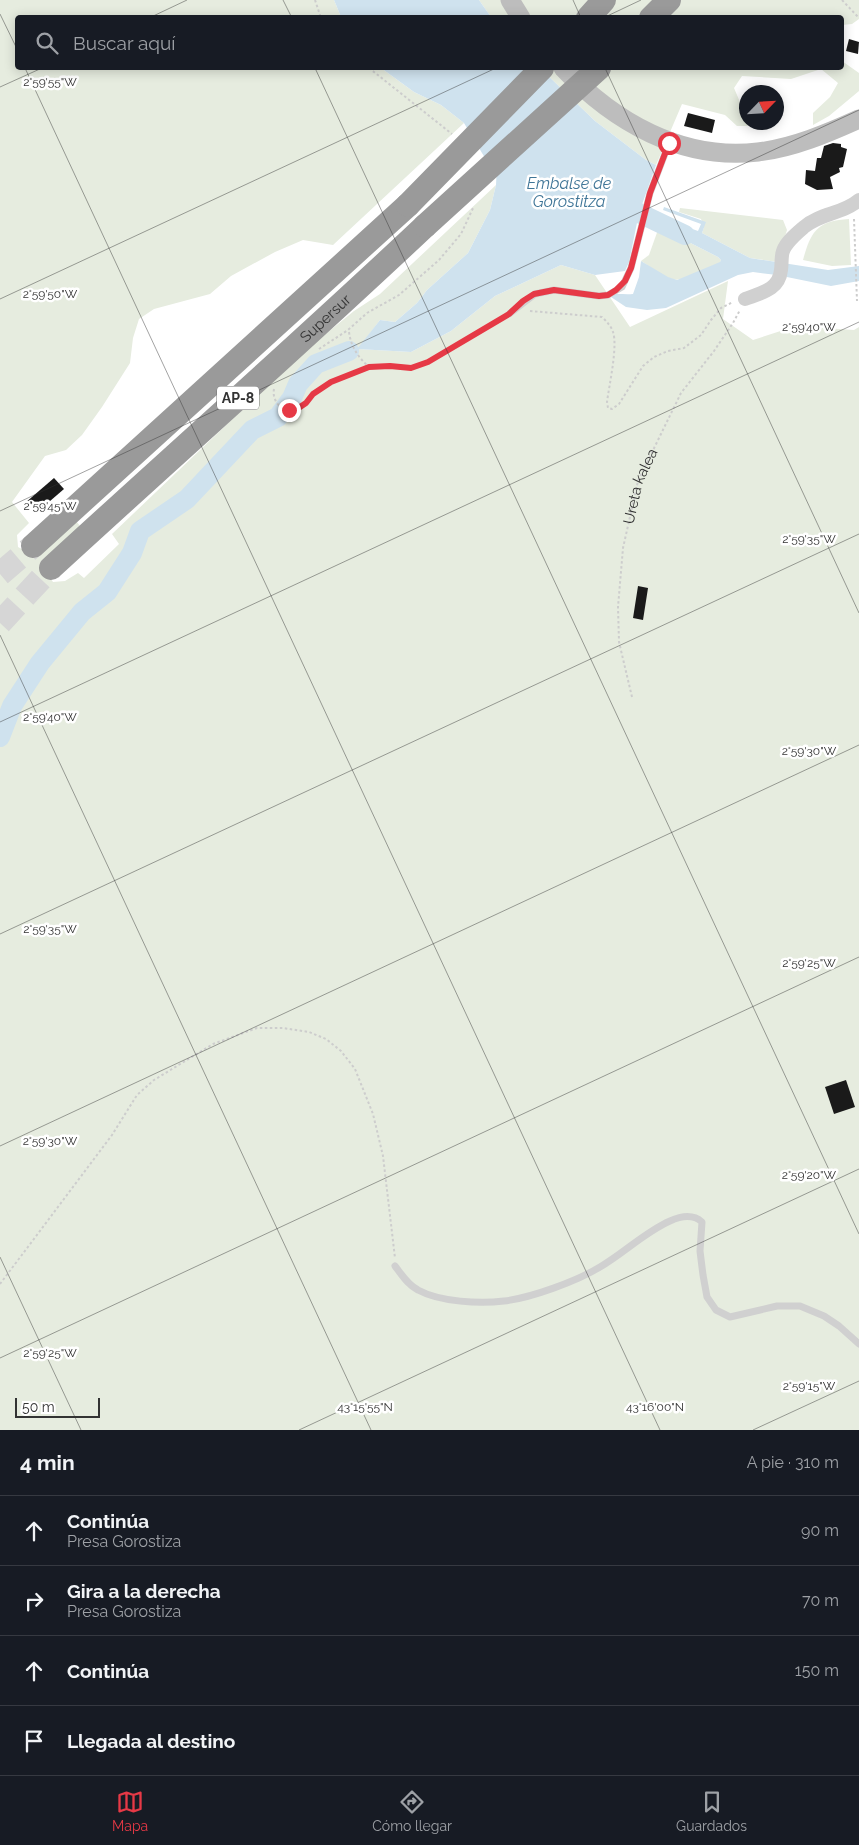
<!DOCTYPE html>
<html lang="es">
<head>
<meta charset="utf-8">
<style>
  body { margin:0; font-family:Raleway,sans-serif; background:#242831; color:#f1f3f6 }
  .compass { position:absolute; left:739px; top:85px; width:45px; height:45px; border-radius:50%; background:#171b24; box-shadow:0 2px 12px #0003; rotate:65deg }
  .scale { position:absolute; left:15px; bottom:12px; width:85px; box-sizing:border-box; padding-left:5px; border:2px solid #333; border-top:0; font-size:14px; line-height:18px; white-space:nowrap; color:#333; -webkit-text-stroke:4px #fff; paint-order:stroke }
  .stop { position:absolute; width:15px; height:15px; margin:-11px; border:4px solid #e63946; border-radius:50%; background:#fff }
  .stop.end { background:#e63946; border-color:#fff; box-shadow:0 1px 5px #0008 }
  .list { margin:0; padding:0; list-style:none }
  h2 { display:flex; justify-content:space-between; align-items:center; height:65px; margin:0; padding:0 20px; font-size:21px }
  h2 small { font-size:16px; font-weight:400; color:#9ea1a6 }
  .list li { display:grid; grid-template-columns:32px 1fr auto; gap:15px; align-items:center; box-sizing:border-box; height:70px; padding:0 20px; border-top:1px solid #363941 }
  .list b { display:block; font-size:19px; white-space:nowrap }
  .list p { margin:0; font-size:16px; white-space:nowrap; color:#9ea1a6 }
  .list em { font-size:16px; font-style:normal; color:#9ea1a6 }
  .icon { flex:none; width:28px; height:28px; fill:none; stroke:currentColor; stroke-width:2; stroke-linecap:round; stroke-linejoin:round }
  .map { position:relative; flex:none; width:859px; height:1430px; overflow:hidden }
  .search { position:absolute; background:#171b24; box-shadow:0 2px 12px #0003; left:15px; right:15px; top:15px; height:55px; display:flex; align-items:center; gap:12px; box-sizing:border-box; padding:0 18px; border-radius:5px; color:#9ea1a6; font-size:19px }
  .sheet { height:345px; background:#171b24 }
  nav { display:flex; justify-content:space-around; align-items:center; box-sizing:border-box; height:70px; border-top:1px solid #363941; background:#171b24; font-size:14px; color:#9ea1a6 }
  nav a { display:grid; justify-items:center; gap:2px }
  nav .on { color:#e63946 }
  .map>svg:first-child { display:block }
</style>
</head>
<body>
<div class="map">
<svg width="859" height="1430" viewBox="0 0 859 1430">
  <rect width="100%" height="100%" fill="#fff"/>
  <g fill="#e6ecdf">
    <path d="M0 0H334L341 17 18 18V68H381L414 92 441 105 464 123 333 245 303 240 275 252 231 276 210 294 154 309 139 319 133 338 130 363 102 407 82 435 66 450 45 456 12 502 29 523 17 535 18 547 35 556 76 521 81 527 42 566 53 582 65 581 78 573 84 578 119 544 112 534 243 409 274 372 301 354 354 311 380 294 496 185 490 210 468 253 427 290 417 303 395 322 380 320 358 349 411 352 451 331 495 296 561 265 595 275 630 327 728 281 723 319 753 340 796 326 854 330 859 327V1430H0Z"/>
    <path d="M479 0H859V19L852 24 842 25V18L491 17Z"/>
    <path d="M842 61 859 73V91L829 116 813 125V113L830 97 838 83 821 69 791 79 742 76 734 88 746 116V122L750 123 752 126H737L725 115 682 104 656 165 646 160 595 121 540 68H842Z"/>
    <path d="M680 208 783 220 787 230 777 262 750 258 702 233 704 227 701 219 679 212Z"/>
    <path d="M849 219 851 265 832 266 803 260C811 230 818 221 849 219Z"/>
    <path d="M659 227 718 257 721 260 720 263C709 267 683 283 672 279 661 276 651 267 641 261L649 255Z"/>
  </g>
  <g fill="#cfe2ee">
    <path d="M334 0H479L491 17H341Z"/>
    <path d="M381 68H540L595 121 646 160 656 165 639 213 629 262 625 271 595 275 561 265 495 296 451 331 411 352 357 349 380 320 395 322 417 303 427 290 468 253 490 210 496 185 497 165 485 158 464 123 441 105 414 92Z"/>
    <path d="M664 207 706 222 702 233 750 258 828 270 859 266V281L831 286 777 275 753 272 738 275 666 308 647 310 626 307 608 295C617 293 625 295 633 294L639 277 641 261 668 277 677 280 720 262 721 260 718 257 659 227 662 218 698 231 701 224 663 210Z"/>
  </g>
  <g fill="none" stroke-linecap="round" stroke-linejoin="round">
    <g stroke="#cfe2ee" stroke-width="20">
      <path d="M612 206 639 213 685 235"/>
      <path d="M0 737 12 706 40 663 82 612 107 592 132 553 140 531 187 499 252 430 278 417 292 398 298 384 316 364 349 351"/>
    </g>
  </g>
  <g fill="#1a1a1a">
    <path d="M849 39 859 42 858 54 846 51Z"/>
    <path d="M688 113 715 120 712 133 684 126Z"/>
    <path d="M833 143 841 144V147L847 149 843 167 839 168 840 172 830 177 833 189 817 190 805 184 806 170 815 171 817 158H821L824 146Z"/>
    <path d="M54 478 64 489 35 514 25 503Z"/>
    <path d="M638 586 648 588 643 620 633 618Z"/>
    <path d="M846 1080 855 1107 834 1114 825 1087Z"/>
  </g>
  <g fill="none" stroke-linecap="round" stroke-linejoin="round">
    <g stroke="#d6d6d6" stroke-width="24" stroke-dasharray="24 12" stroke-linecap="butt">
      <path d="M0 574 33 546"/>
      <path d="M0 623 51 568"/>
    </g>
    <g stroke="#cdcdcd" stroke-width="2" stroke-dasharray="2.5 2.5" stroke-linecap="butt">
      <path d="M315 0 321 18"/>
      <path d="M842 0 859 18"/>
      <path d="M369 68 452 134"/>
      <path d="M854 219 857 301"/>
      <path d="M530 311 602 317C607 322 611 326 613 332 618 346 609 386 607 402L608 408 612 409 619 404 643 366 654 357 668 351 684 348 701 335 711 320 721 308 733 302"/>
      <path d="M349 332C351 347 358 357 369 367"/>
      <path d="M319 349 348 330 367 313 399 295 439 260 461 234 474 206"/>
      <path d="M274 389C272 399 279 410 290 410 303 410 318 389 330 382 344 374 373 366 388 366 396 366 404 368 411 367 434 364 480 330 501 318"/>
      <path id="s1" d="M632 697 619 642 618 607 623 548 638 481 681 393 714 351 733 323 740 310"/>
      <path d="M0 1284 112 1135 137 1095 154 1080 213 1044 257 1028H283L309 1032 326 1039 341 1051 355 1069 373 1114 383 1156 395 1258"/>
    </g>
    <g stroke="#d0d0d0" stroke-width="7">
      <path d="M509 314 535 294 554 290 599 296 608 295 622 287 631 268 650 193 669 143"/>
      <path d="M395 1266C402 1275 408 1285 418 1290 440 1302 480 1304 504 1301 531 1298 577 1281 600 1267 624 1253 645 1232 670 1221 681 1216 693 1214 702 1222L700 1251 703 1275 707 1297 716 1310 730 1317 777 1306H800L824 1316 839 1326 859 1344"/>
    </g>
    <path stroke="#d0d0d0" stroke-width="14" d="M745 299C761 293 779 290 781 270 782 264 781 256 783 251 786 242 797 233 804 227 820 213 843 214 859 200"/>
    <g stroke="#bdbdbd" stroke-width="19">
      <path d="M510 0 521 18"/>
      <path d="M563 68C614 122 682 161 758 152 793 148 828 133 859 119"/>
    </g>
    <g stroke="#9a9a9a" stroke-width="24">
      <path d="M588 18 604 0"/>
      <path d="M651 18 669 0"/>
      <path d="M33 546 408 205"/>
      <path id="s2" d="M51 568C175 454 302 342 425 226"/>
    </g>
    <g stroke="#9a9a9a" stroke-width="24">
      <path d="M408 205 542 68"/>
      <path d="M425 226 599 68"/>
    </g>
  </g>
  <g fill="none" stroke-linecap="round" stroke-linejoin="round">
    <path stroke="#e63946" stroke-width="6" d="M289 410 297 409 306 403 313 394 331 382 369 367 390 366 411 368 428 362 509 314 523 301 534 294 554 290 599 296 608 295 616 290 625 281 631 268 650 193 669 143"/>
  </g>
  <path fill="none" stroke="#333" stroke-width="1" stroke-opacity="0.45" d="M283 0 292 18M573 0 581 18M0 14 18 51M149 18 187 0M603 18 641 0M25 68 660 1430M315 68 859 1234M605 68 859 613M0 87 42 68M0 299 496 68M0 511 859 110M0 635 371 1430M0 722 859 322M0 934 859 534M0 1146 859 745M0 1257 81 1430M0 1358 859 957M299 1430 859 1169M753 1430 859 1381"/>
  <g text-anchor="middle" stroke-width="5" stroke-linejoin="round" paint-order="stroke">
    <rect fill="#fff" stroke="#707070" stroke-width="1" x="217" y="386.5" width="42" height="23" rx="4"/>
    <g font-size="14" font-weight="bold" fill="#333">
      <text x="238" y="403">AP-8</text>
    </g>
    <g font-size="15" fill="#333" stroke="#fff">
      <text dy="5" stroke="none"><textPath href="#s2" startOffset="371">Supersur</textPath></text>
      <text dy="5" stroke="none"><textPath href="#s1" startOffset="215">Ureta kalea</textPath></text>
    </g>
    <g font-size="16" font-style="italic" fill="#3f7597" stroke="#fff">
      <text x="569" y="189">Embalse de<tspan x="569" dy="18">Gorostitza</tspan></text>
    </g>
  </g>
  <g font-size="12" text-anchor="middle" fill="#333" stroke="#fff" stroke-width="5" stroke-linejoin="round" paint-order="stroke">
    <text x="50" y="86">2°59'55"W</text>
    <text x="50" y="298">2°59'50"W</text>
    <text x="809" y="331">2°59'40"W</text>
    <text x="50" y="510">2°59'45"W</text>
    <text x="809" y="543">2°59'35"W</text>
    <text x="50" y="721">2°59'40"W</text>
    <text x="809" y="755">2°59'30"W</text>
    <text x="50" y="933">2°59'35"W</text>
    <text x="809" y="967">2°59'25"W</text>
    <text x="50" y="1145">2°59'30"W</text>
    <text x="809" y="1179">2°59'20"W</text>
    <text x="50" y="1357">2°59'25"W</text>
    <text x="809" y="1390">2°59'15"W</text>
    <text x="365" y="1411">43°15'55"N</text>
    <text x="655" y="1411">43°16'00"N</text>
  </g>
</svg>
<svg class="compass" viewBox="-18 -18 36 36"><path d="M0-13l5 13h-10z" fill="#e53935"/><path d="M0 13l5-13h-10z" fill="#9ea1a6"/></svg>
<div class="scale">50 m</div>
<div class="stop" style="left:669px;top:143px"></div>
<div class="stop end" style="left:289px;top:410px"></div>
<div class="search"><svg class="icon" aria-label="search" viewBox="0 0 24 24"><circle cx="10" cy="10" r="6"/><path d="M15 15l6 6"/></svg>Buscar aquí</div>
</div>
<section class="sheet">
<h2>4 min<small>A pie · 310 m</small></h2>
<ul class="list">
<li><svg class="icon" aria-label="ahead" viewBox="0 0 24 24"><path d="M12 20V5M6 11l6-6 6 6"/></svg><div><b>Continúa</b><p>Presa Gorostiza</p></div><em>90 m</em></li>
<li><svg class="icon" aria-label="right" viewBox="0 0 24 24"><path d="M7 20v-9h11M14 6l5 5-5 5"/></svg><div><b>Gira a la derecha</b><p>Presa Gorostiza</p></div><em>70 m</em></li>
<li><svg class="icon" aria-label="ahead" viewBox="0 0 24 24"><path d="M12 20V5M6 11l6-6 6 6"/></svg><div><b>Continúa</b></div><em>150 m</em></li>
<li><svg class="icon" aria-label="arrive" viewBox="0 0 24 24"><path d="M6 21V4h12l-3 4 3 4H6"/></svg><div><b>Llegada al destino</b></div></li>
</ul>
</section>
<nav>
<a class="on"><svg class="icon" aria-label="map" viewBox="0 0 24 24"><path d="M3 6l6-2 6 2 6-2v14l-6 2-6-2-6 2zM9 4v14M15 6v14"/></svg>Mapa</a>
<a><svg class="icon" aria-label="directions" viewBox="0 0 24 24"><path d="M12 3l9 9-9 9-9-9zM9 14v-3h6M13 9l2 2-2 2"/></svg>Cómo llegar</a>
<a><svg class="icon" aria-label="saved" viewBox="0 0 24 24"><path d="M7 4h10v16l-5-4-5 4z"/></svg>Guardados</a>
</nav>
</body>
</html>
